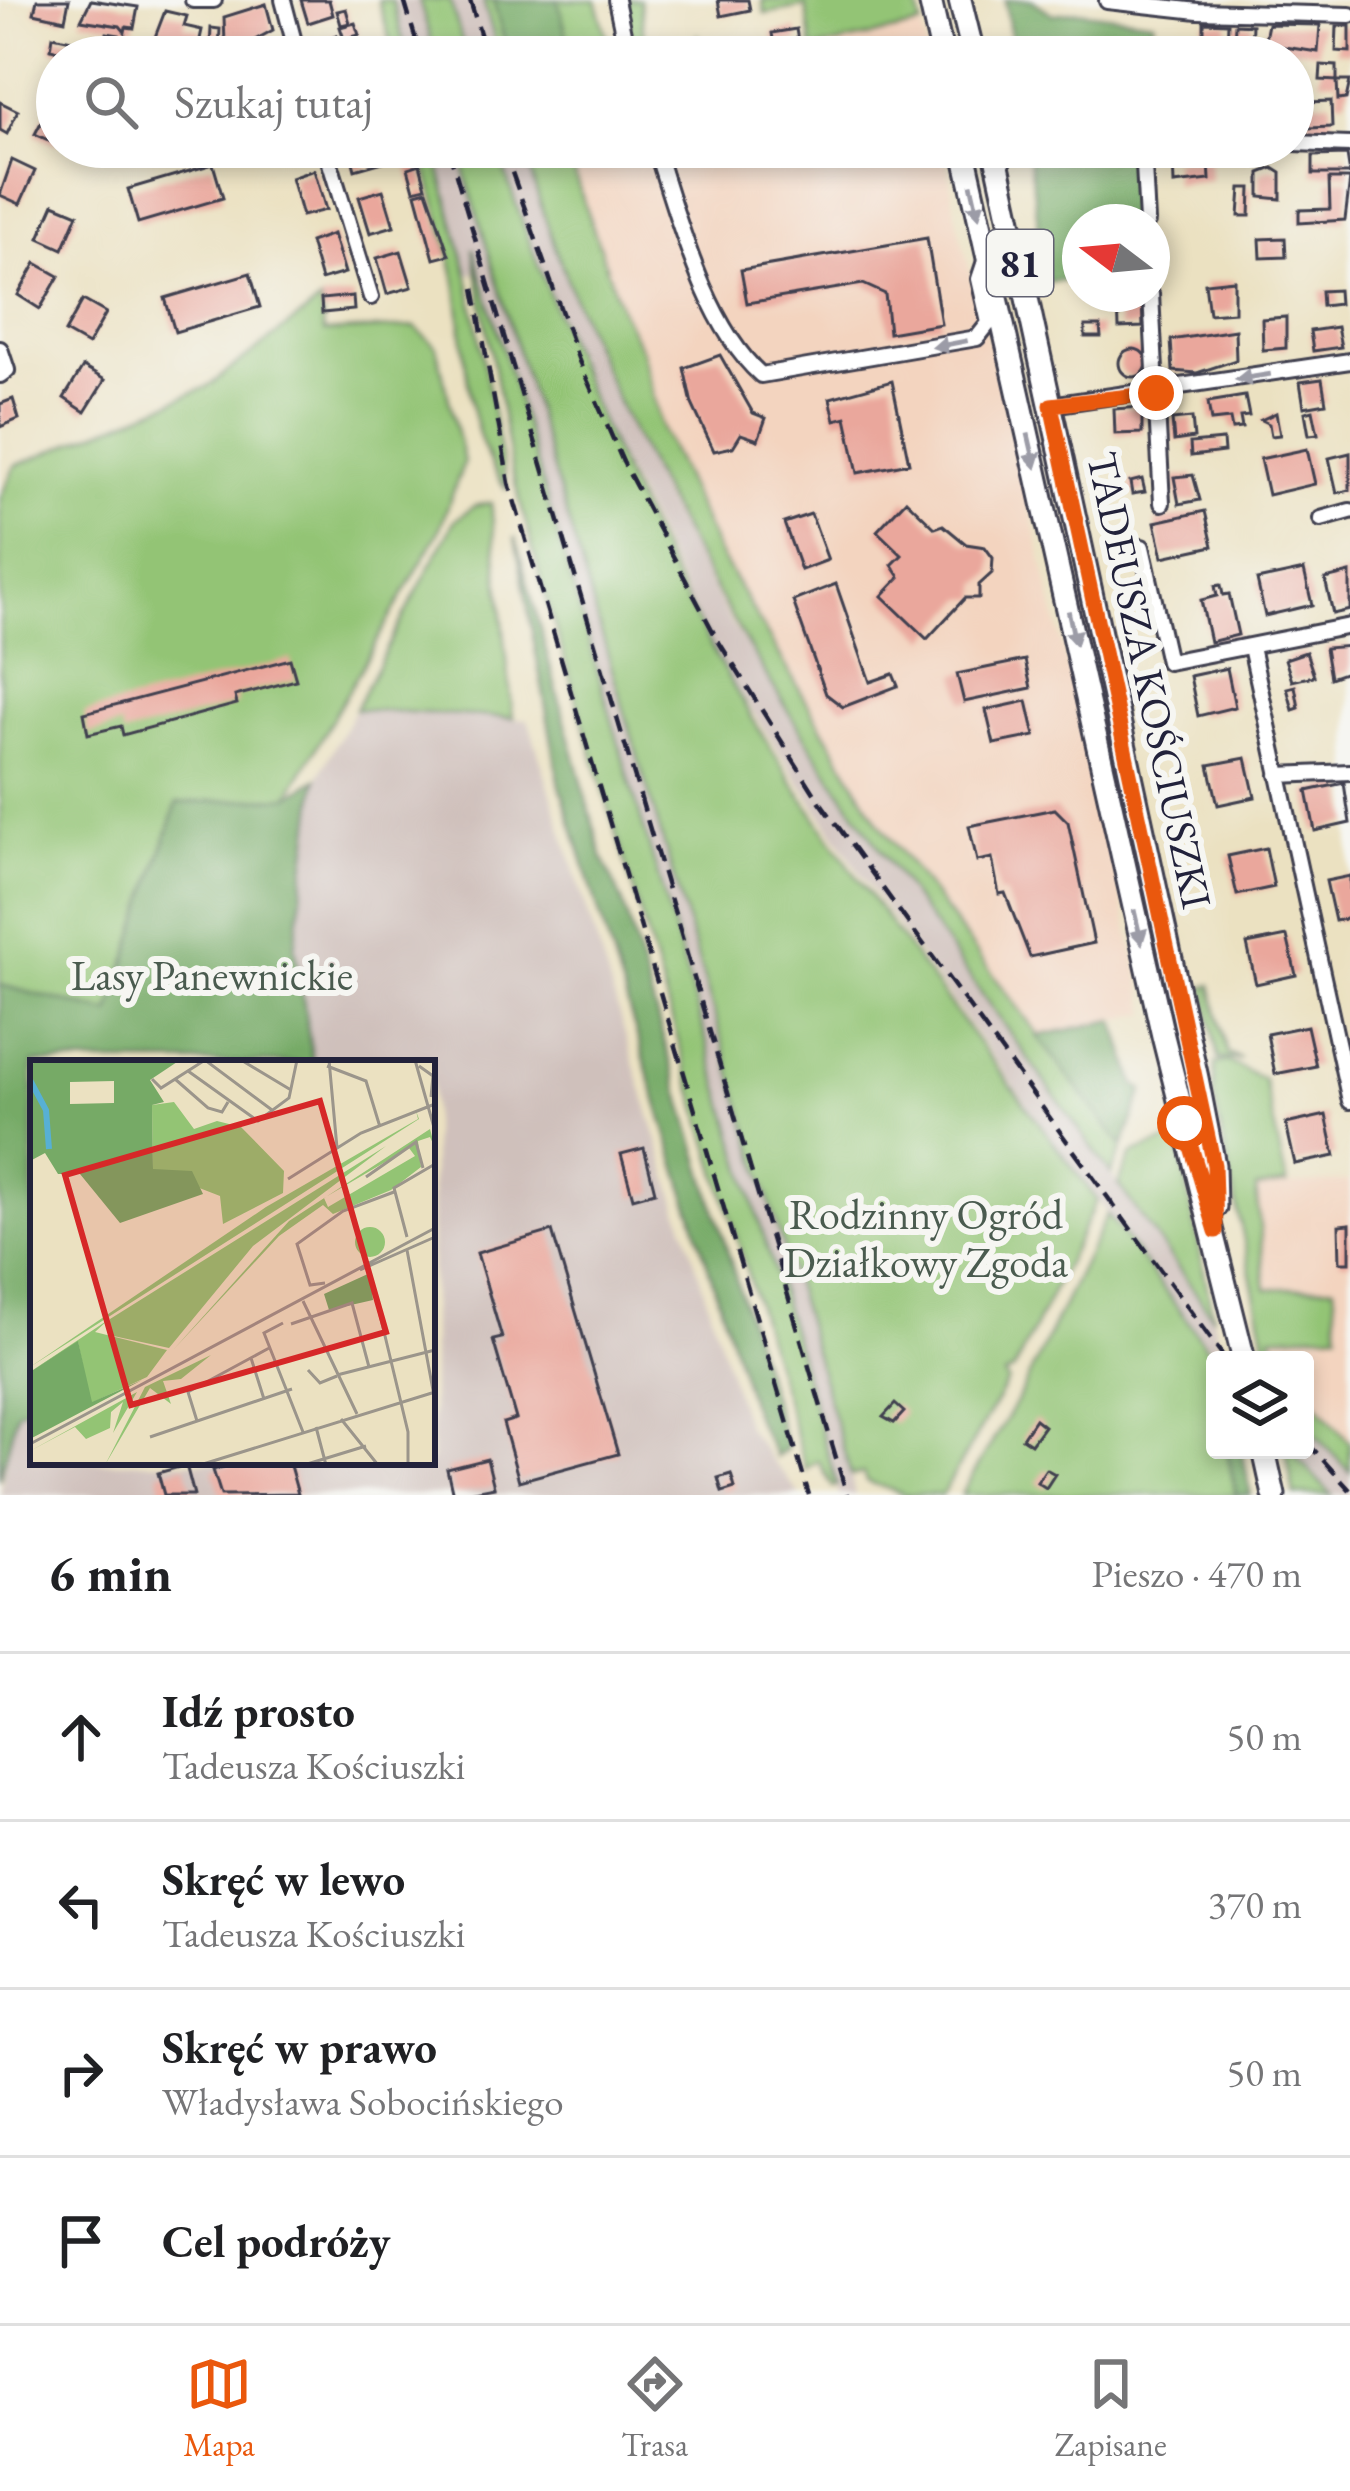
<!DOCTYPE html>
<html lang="pl">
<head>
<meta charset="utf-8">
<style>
  body { margin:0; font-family:"EB Garamond",serif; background:#f2f2f2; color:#202124 }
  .controls { position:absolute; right:36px; bottom:36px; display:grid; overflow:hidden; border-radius:12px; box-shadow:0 6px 18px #0003 }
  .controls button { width:108px; height:108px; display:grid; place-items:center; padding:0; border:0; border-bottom:3px solid #e0e0e0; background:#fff; color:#202124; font:60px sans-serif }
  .compass { position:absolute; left:1062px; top:204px; width:108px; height:108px; border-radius:50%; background:#fff; box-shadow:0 6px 18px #0003; rotate:286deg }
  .stop { position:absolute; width:36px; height:36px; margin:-27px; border:9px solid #ea580c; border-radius:50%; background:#fff }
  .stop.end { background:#ea580c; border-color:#fff; box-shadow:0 3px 12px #0008 }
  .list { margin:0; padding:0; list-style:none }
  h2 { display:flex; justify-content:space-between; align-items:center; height:156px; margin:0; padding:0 48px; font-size:51px }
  h2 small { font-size:39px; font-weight:400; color:#757577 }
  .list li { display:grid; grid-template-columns:78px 1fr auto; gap:36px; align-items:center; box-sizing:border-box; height:168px; padding:0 48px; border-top:3px solid #e0e0e0 }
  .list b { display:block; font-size:45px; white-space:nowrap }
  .list p { margin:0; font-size:39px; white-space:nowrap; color:#757577 }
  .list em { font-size:39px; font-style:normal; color:#757577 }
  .icon { flex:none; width:66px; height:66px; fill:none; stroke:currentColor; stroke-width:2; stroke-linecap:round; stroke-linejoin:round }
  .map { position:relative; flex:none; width:1350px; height:1495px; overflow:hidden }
  .search { position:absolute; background:#fff; box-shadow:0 6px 18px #0003; left:36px; right:36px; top:36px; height:132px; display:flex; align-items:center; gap:30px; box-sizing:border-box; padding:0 42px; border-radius:66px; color:#757577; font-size:45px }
  .sheet { height:828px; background:#fff }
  nav { display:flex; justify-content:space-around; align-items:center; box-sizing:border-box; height:168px; border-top:3px solid #e0e0e0; background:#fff; font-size:33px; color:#757577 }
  nav a { display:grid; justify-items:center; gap:6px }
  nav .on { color:#ea580c }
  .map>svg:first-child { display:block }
</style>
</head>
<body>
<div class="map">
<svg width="1350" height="1495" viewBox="0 0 1350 1495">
  <rect width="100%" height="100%" fill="#f6f6f2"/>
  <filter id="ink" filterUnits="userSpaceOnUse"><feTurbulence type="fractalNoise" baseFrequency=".00833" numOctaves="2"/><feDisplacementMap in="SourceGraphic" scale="24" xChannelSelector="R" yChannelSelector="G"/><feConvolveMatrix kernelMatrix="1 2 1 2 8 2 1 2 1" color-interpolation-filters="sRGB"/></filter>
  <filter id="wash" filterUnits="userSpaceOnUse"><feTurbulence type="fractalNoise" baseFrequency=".004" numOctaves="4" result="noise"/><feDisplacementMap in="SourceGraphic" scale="48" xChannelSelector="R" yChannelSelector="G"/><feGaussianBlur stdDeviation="2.7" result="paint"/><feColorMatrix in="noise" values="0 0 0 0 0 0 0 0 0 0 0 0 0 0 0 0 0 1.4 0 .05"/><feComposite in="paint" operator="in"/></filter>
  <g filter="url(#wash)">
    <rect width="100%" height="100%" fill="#ebe1c1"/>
    <g fill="#f3d4bf">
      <path d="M922 25 928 57H790L812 50Z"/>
      <path d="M565 147H944L957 222 1013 435 1148 1013 1037 1036 879 822 718 552 662 430 642 351 622 312Z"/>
      <path d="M1350 1181V1443L1305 1390V1360H1282L1270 1336 1256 1187Z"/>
    </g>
    <g fill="#cfc0bb">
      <path d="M392 0H493L509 57H408Z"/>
      <path d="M434 147H535L525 157 597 355 662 497 731 623 934 927 1213 1317 1221 1360 1170 1299 881 904 717 659 569 356 502 164 465 175 851 1476 855 1495H839L473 249 475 273 468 275Z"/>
      <path d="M355 709 528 719 746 1427 800 1495H0L17 1410 33 1404V1462H432V1063H313L295 947 317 779Z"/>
      <path d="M1305 1425 1350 1472V1495H1332L1290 1450H1305Z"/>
    </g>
    <g fill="#93c474" stroke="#5a7358" stroke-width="3">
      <path d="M378 0H392L408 57H395Z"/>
      <path d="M419 0H450L467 57H436Z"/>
      <path d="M483 0H493L509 57H500Z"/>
      <path d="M558 0H596L613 57H572Z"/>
      <path d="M622 0H640L644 39 629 33Z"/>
      <path d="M762 0H916L922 25 812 50 806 6 765 14Z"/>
      <path d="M697 34 702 46 728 41 734 57H660L696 49Z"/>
      <path d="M420 147H434L468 275 507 490C463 432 467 353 456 283 448 238 432 192 420 147Z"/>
      <path d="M463 147H494L499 155C558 328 626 496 716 656 821 844 968 1027 1097 1200L1014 1370 1004 1376 1008 1381 942 1495H905L866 1481 863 1473 851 1476 463 166 467 164Z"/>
      <path d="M523 147H565L622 312 642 351 662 430 718 552 879 823 1123 1147 1111 1174C881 852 633 533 523 147Z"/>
      <path d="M473 248 837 1485 833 1487 818 1461 806 1470 543 587 512 472Z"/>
      <path d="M320 302 324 332 415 327 436 346 464 462 438 533 288 797 177 804 110 1014 0 985V498L15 466 207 387Z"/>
      <path d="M491 503 513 718 355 709 454 521 474 506Z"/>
      <path d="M1211 985 1227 1053 1241 1059H1218L1204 987Z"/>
      <path d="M1227 1061 1264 1080 1287 1184 1256 1188 1266 1289 1334 1286 1338 1332 1271 1336 1282 1360H1269L1213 1093 1215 1064Z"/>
      <path d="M1168 1141 1179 1146 1213 1317 1118 1184 1132 1154Z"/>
      <path d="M1107 1214 1217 1360 1215 1450H1227L1236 1495H961L1019 1397Z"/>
      <path d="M1305 1390 1350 1443V1472L1305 1425Z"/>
      <path d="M1286 1450H1290L1332 1495H1294Z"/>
    </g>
    <g fill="#76aa66" stroke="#4c6650" stroke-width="3">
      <path d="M493 0H558L572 57H509Z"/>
      <path d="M1005 0H1032L1053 14 1078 11 1154 21 1148 57H1014Z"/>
      <path d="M1027 147H1135L1140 222H1080V280L1047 282Z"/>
      <path d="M515 537 603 859 622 901 787 1448 776 1457 755 1418 560 786Z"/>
      <path d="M317 779 295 947 313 1063H33V1404L17 1411 0 1480V985L110 1013 177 803 288 797Z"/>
      <path d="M1115 1020 1135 1084 1144 1090 1123 1147 1037 1036Z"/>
      <path d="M1227 1450H1242L1251 1495H1236Z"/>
    </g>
    <g id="blocks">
      <g fill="#eaa79c">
        <path d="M37 0H69L65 20 34 13Z"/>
        <path d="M91 0 138 7 134 28 126 27 125 32 120 26 81 20Z"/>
        <path d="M301 0H329L333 15 308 23Z"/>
        <path d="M718 0H748L750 10 721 16Z"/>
        <path d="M266 4 273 30 253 41 225 44 224 17Z"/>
        <path d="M346 9 350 23 341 25 337 11Z"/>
        <path d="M165 11 187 16 184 26 202 30 197 53 206 57H176L177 51 152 45Z"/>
        <path d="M1204 22 1228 23 1227 46 1204 45Z"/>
        <path d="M355 23 359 35 344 39 340 27Z"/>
        <path d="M1235 24 1252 25 1251 47 1234 46Z"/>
        <path d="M1268 24 1320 25 1318 52 1264 44Z"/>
        <path d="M1337 26H1350V52L1336 51Z"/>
        <path d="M211 28 220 29 219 49 210 48Z"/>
        <path d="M796 29 798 41 774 45 772 33Z"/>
        <path d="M107 33 119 35 115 53 103 51Z"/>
        <path d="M337 35 344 57H319L315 42Z"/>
        <path d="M53 36 76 41 77 57 51 49Z"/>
        <path d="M673 37 674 44 691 41 693 50 650 57 646 44Z"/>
        <path d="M271 40 274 50 258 54 256 45Z"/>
        <path d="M1321 65 1337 66V81L1320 80Z"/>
        <circle cx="1302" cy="88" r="8"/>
        <path d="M1337 81H1350L1346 99 1338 100Z"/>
        <path d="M1331 101 1332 127 1309 128 1308 102Z"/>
        <path d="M0 102 18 111 7 134 0 130Z"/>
        <path d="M47 111 57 115V144L35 134Z"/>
        <path d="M349 147H379L383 162 355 170Z"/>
        <path d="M1347 155 1350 174H1313V156Z"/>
        <path d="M1198 159 1209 161 1210 180 1174 184 1173 160Z"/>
        <path d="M12 160 35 171 20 204 0 195Z"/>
        <path d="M213 164 223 198 138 223 128 189Z"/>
        <path d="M420 164 426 187 414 190 408 168Z"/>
        <path d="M1273 168 1281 173V199L1260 197V173Z"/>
        <path d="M314 170 326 210 302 216 291 178Z"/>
        <path d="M1329 179H1350L1345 220 1299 223V210L1330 209Z"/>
        <path d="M1241 188H1251L1250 216H1239Z"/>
        <path d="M383 190 394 226 370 233 359 197Z"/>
        <path d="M427 190 449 255 434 259 416 193Z"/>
        <path d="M54 204 78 214 63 249 39 238Z"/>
        <path d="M333 234 345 273 321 280 310 242Z"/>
        <path d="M927 238 941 324 889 333 885 294 863 284 747 303 741 270Z"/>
        <path d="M1285 238 1286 257 1261 258 1260 239Z"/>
        <path d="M401 251 412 287 387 294 377 258Z"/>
        <path d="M36 263 59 276 40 309 18 295Z"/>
        <path d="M250 273 260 307 175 332 165 298Z"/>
        <path d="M1234 280V312L1209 314 1205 283Z"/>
        <path d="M1338 290 1339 304 1322 306 1321 291Z"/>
        <path d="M353 296 354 310 322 313 321 299Z"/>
        <path d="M83 300 106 313 88 345 65 332Z"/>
        <path d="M1142 300 1143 327 1119 328 1118 302Z"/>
        <path d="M1286 317V348L1263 350 1262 319Z"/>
        <path d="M1085 326H1100L1101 337H1085Z"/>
        <path d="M1337 327 1341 347 1313 351 1310 331Z"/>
        <path d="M1235 330 1236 360 1197 373 1173 371 1171 340Z"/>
        <circle cx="1133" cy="363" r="14"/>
        <path d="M720 355 753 413 766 418 758 440 741 434 733 447 714 451 692 404 684 368Z"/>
        <path d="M83 367 105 380 85 412 64 398Z"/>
        <path d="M1322 379 1326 403 1304 407 1300 382Z"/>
        <path d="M892 381 909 463 858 473 846 417 835 420 830 398Z"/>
        <path d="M1245 396 1249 416 1240 417 1242 428 1232 429 1230 419 1211 421 1208 402Z"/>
        <path d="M13 399 19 419 0 427V404Z"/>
        <path d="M1142 407V433L1115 434 1114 409Z"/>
        <path d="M1313 410 1318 434 1309 435 1305 412Z"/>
        <path d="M1276 413 1280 435 1271 436 1269 424 1261 420Z"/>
        <path d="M1192 418 1194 438 1174 441 1172 420Z"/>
        <path d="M1223 440 1224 452 1191 456 1190 443Z"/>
        <path d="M1307 449 1315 484 1268 495 1260 459Z"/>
        <path d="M1350 453V490L1337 493 1329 458Z"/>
        <path d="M1193 475 1200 500 1179 504 1174 477Z"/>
        <path d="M1142 479 1145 492 1132 494 1130 482Z"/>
        <path d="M906 500 935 528 943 525 966 544 985 547 993 558 992 573 979 585V598H965L927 639 882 596 900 577 892 565 902 555 877 531Z"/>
        <path d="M1205 511 1213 546 1163 557 1155 522Z"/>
        <path d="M811 514 828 560 801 570 784 523Z"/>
        <path d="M1304 570 1312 605 1265 616 1257 580Z"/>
        <path d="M1350 573V610L1333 614 1325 579Z"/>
        <path d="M836 584 870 682 893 674 898 686 843 707 826 694 793 601Z"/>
        <path d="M1221 585 1223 595 1229 594 1238 635 1210 642 1201 600 1217 596 1215 586Z"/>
        <path d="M1350 646V671L1330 678 1325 648Z"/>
        <path d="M1306 652 1314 676 1292 681 1285 659Z"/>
        <path d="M290 659 296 680 235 696 237 704 123 735 121 726 88 734 84 713Z"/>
        <path d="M1025 660 1031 688 964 702 957 674Z"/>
        <path d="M1227 668 1235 707 1198 716 1190 676Z"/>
        <path d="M1295 686 1299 708 1293 710 1287 688Z"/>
        <path d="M1027 701 1035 736 994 744 986 710Z"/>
        <path d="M1246 758 1255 797 1218 805 1209 765Z"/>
        <path d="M1344 783 1350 823 1315 831 1307 791Z"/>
        <path d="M1055 809 1068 822 1094 943 1030 957 1005 893 999 894 992 858 977 861 969 826Z"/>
        <path d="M1266 848 1274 887 1237 895 1228 856Z"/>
        <path d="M1350 876V918L1335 921 1326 881Z"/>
        <path d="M1287 936 1296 975 1256 984 1247 944Z"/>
        <path d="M1307 1026 1316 1066 1275 1074 1267 1034Z"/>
        <path d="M1326 1115 1335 1156 1295 1164 1286 1124Z"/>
        <path d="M644 1148 655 1192 633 1198 621 1154Z"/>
        <path d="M1350 1224V1262H1340L1339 1225Z"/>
        <path d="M552 1231 618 1454 519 1481 503 1423 516 1419 493 1340 502 1338 477 1253Z"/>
        <path d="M895 1404 904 1412 894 1423 883 1417Z"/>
        <path d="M1035 1419 1044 1426 1031 1444 1022 1438Z"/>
        <path d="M487 1459 494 1487 453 1495 447 1469Z"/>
        <path d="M239 1462H289L298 1494 221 1495 213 1470Z"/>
        <path d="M186 1465 194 1495H164L158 1473Z"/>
        <path d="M1046 1469 1055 1474 1046 1488 1037 1482Z"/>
        <path d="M731 1474 735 1488 722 1492 718 1478Z"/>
      </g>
    </g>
  </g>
  <g filter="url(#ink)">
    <use href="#blocks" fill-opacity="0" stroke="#403f4f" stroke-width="3"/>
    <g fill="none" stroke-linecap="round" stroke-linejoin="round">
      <g stroke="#403f4f" stroke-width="20">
        <g id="minor">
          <path d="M193 0H214"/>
          <path d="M283 0 298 57"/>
          <path d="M616 0 628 57"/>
          <path d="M1107 1 1198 11 1350 15"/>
          <path d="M1293 143 1350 145"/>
          <path d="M325 147 371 297"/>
          <path d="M655 147C678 217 705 325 761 375L977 338 989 323 979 279 986 258"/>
          <path d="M1143 147 1147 222"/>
          <path d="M1151 294 1162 503"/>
          <path d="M0 349 7 370 0 375"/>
          <path d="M1051 405 1350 361"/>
          <path d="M1321 519 1350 511"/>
          <path d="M1142 547 1168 662 1350 626"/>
          <path d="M1251 647 1350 1101"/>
          <path d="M1278 775 1350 772"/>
        </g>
      </g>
      <g stroke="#403f4f" stroke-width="27">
        <g id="primary">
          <path d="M930 0 943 57"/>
          <path d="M960 0 974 57"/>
          <path d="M963 147 1163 1036 1244 1360"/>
          <path d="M994 147 1197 1078 1214 1165 1215 1207"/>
          <path d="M1264 1450 1274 1495"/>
        </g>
      </g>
      <use href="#minor" stroke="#fff" stroke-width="14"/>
      <use href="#primary" stroke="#fff" stroke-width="21"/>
      <g stroke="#22223b" stroke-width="4.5" stroke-dasharray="18 9" stroke-linecap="butt">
        <path d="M404 0 421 57"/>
        <path d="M470 0 487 57"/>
        <path d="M448 147 847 1495"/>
        <path d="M503 147 579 361 623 462 717 639 818 799 1226 1360"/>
        <path d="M474 288 509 483 809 1495"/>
        <path d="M1305 1440 1350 1490"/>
      </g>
    </g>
    <defs><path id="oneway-solid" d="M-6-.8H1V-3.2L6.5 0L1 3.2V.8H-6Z" transform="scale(3)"/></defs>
    <g fill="#9c9ca7">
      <use href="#oneway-solid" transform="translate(975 201) rotate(77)"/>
      <use href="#oneway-solid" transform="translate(950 344) rotate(169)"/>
      <use href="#oneway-solid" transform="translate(1253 377) rotate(171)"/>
      <use href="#oneway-solid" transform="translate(1032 451) rotate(77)"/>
      <use href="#oneway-solid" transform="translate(1072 628) rotate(78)"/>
      <use href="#oneway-solid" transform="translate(1138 927) rotate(77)"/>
    </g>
  </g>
  <g fill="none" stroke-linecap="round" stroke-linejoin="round" filter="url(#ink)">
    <path stroke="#ea580c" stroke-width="15" d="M1156 393 1051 405 1214 1165 1216 1231 1184 1123"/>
  </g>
  <g text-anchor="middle" stroke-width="12" stroke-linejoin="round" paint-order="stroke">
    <rect fill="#f6f6f2" stroke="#626272" stroke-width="3" x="987" y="230" width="66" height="66" rx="9"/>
    <g font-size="39" font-weight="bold" fill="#22223b">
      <text x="1020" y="277">81</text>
    </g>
    <g font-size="42" fill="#22223b" stroke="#f6f6f2">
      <text transform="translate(1150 680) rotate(78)" y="15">TADEUSZA KOŚCIUSZKI</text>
    </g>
    <g font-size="42" fill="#4a5b4f" stroke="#f6f6f2">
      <text x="212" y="990">Lasy Panewnickie</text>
      <text x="926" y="1229">Rodzinny Ogród<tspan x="926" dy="48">Działkowy Zgoda</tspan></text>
    </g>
  </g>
  <g transform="translate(30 1060)">
    <rect width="405" height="405" fill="#ebe1c1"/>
    <path d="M144 42 164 69 187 61 211 67 254 111 253 133 193 164 190 136 123 110 122 45ZM386 51 389 59 0 307 236 147 388 59ZM400 69 405 88 400 77 388 81 391 107 361 130 303 154 293 145 249 176 144 289 259 161ZM379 88 385 96 298 147 294 138ZM356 86 223 186 139 288 79 275 80 259ZM325 182a15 15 0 1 1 30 0a15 15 0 1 1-30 0ZM78 260 65 272 137 290 117 317 61 343 48 282 0 312ZM181 295 151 319 133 321 141 344 120 328 75 405 115 327ZM107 332 83 373 93 342 81 352 80 368 56 379 45 367 0 391Z" fill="#93c474" fill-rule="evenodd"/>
    <path d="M9 0H150L120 20 134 42 122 45 123 109 162 111 173 134 90 163 50 114H28L15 93 0 101V5ZM84 21V43L40 44V22ZM340 213 343 240 299 250 294 234ZM48 281 62 342 112 320 0 379V312Z" fill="#76aa66" fill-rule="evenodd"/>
    <path fill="none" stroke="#57b0d4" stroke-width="6" d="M0 20 16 50 19 89"/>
    <path fill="none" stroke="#9b958b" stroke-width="3" d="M211 0 261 30M299 0 307 88M385 0 405 71M297 6 336 21 350 67M389 6 403 16 401 37M158 11 228 61 259 38 267 0M122 19 131 28 175 0 242 50M145 19 178 48 192 52 198 42M336 117 386 82 393 108M258 119 331 73 405 44M377 177 364 128 405 104M377 190 405 341M330 210 405 177M295 223 280 225 267 184 313 151 364 132M344 230 378 372V405M273 241 327 354M253 263 234 273 273 372M261 264 322 243 339 307M221 298 234 339M278 310 290 323 307 316M307 315 405 290M311 359 348 405M167 361 158 332 241 287M286 367 296 405M120 377 262 329M0 384 405 168M170 405 405 332M274 405 336 386"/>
    <path fill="#d62828" fill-opacity="0.15" stroke="#d62828" stroke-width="6" d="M290 41 356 272 101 345 35 115Z"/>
    <rect width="405" height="405" fill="none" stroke="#22223b" stroke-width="6"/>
  </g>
</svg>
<div class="controls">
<button><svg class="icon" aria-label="layers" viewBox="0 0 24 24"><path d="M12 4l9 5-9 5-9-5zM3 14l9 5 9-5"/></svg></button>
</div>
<svg class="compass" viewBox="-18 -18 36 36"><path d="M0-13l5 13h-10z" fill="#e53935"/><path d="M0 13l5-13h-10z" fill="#757577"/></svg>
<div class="stop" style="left:1184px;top:1123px"></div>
<div class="stop end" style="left:1156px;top:393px"></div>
<div class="search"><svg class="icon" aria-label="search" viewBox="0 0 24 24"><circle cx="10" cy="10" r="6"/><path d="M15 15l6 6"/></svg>Szukaj tutaj</div>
</div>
<section class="sheet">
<h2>6 min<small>Pieszo · 470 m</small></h2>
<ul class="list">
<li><svg class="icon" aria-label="ahead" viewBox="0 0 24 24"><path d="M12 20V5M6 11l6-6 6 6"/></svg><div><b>Idź prosto</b><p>Tadeusza Kościuszki</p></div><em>50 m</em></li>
<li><svg class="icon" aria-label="left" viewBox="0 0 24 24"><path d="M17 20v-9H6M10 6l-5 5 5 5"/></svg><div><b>Skręć w lewo</b><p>Tadeusza Kościuszki</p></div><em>370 m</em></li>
<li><svg class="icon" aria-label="right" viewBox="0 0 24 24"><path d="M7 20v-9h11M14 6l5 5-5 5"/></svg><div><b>Skręć w prawo</b><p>Władysława Sobocińskiego</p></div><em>50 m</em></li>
<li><svg class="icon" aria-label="arrive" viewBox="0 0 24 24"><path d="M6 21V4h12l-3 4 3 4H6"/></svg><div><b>Cel podróży</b></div></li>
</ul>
</section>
<nav>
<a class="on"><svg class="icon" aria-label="map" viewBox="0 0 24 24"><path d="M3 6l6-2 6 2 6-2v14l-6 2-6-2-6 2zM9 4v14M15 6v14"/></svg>Mapa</a>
<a><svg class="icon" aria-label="directions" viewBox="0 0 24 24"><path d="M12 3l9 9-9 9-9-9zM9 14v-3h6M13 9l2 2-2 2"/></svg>Trasa</a>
<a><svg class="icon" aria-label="saved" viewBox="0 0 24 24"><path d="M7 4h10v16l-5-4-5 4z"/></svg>Zapisane</a>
</nav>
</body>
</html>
